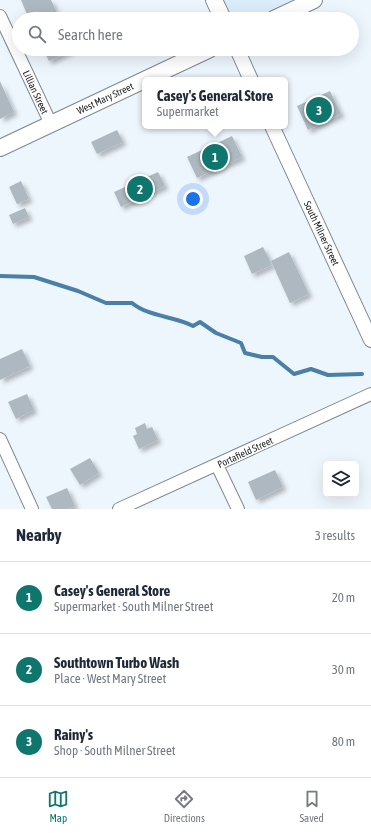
<!DOCTYPE html>
<html lang="en">
<head>
<meta charset="utf-8">
<style>
  body { margin:0; font-family:"Asap Condensed",sans-serif; background:#f6f6f7; color:#1f2937 }
  .controls { position:absolute; right:12px; bottom:12px; display:grid; overflow:hidden; border-radius:6px; box-shadow:0 4px 16px #0002 }
  .controls button { width:36px; height:36px; display:grid; place-items:center; padding:0; border:0; border-bottom:1px solid #e0e1e3; background:#fff; color:#1f2937; font:20px sans-serif }
  .you { position:absolute; left:193px; top:199px; width:14px; height:14px; margin:-10px; border:3px solid #fff; border-radius:50%; background:#1a73e8; box-shadow:0 0 0 6px #1a73e833 }
  .badge { display:grid; place-items:center; width:26px; height:26px; border-radius:50%; background:#0f766e; color:#fff; font-size:13px; font-weight:700 }
  .pin { position:absolute; translate:-50% -50%; border:2px solid #fff; box-shadow:0 1px 4px #0006 }
  .popup { position:absolute; left:142px; top:77px; width:146px; height:52px; box-sizing:border-box; display:grid; place-content:center; border-radius:6px; background:#fff; filter:drop-shadow(0 1px 3px #0005); font-size:13px; white-space:nowrap; color:#747a83 }
  .popup b { font-size:15px; color:#1f2937 }
  .popup::after { content:''; position:absolute; left:50%; top:100%; margin-left:-8px; border:8px solid transparent; border-top-color:#fff }
  .list { margin:0; padding:0; list-style:none }
  h2 { display:flex; justify-content:space-between; align-items:center; height:52px; margin:0; padding:0 16px; font-size:17px }
  h2 small { font-size:13px; font-weight:400; color:#747a83 }
  .list li { display:grid; grid-template-columns:26px 1fr auto; gap:12px; align-items:center; box-sizing:border-box; height:72px; padding:0 16px; border-top:1px solid #e0e1e3 }
  .list b { display:block; font-size:15px; white-space:nowrap }
  .list p { margin:0; font-size:13px; white-space:nowrap; color:#747a83 }
  .list em { font-size:13px; font-style:normal; color:#747a83 }
  .icon { flex:none; width:22px; height:22px; fill:none; stroke:currentColor; stroke-width:2; stroke-linecap:round; stroke-linejoin:round }
  .map { position:relative; flex:none; width:371px; height:509px; overflow:hidden }
  .search { position:absolute; background:#fff; box-shadow:0 4px 16px #0002; left:12px; right:12px; top:12px; height:44px; display:flex; align-items:center; gap:10px; box-sizing:border-box; padding:0 14px; border-radius:22px; color:#747a83; font-size:15px }
  .sheet { height:268px; background:#fff }
  nav { display:flex; justify-content:space-around; align-items:center; box-sizing:border-box; height:56px; border-top:1px solid #e0e1e3; background:#fff; font-size:11px; color:#747a83 }
  nav a { display:grid; justify-items:center; gap:2px }
  nav .on { color:#0f766e }
  .map>svg:first-child { display:block }
</style>
</head>
<body>
<div class="map">
<svg width="371" height="509" viewBox="0 0 371 509">
  <defs>
    <filter id="shadow"><feDropShadow dx="3.5" dy="3.5" stdDeviation="2" flood-color="#0004"/></filter>
  </defs>
  <rect width="100%" height="100%" fill="#eef6fd"/>
  <path fill="#dbedfb" d="M214 0H314L274 19H223Z"/>
  <g fill="none" stroke-linecap="round" stroke-linejoin="round">
    <path stroke="#4a7fa6" stroke-width="4" d="M0 276 34 277 78 291 106 303H132C149 317 174 316 193 326L200 322 216 333 241 343 245 353 262 357H273L294 374 311 369 328 375 362 374"/>
  </g>
  <g fill="#adb8c0" filter="url(#shadow)">
    <path d="M21 0H51L60 19H29Z"/>
    <path d="M43 49H74L49 61Z"/>
    <path d="M0 81 14 112 0 119Z"/>
    <path d="M330 91 341 114 308 130 297 106Z"/>
    <path d="M117 130 123 142 97 154 91 142Z"/>
    <path d="M232 136 242 157 197 178 187 157Z"/>
    <path d="M158 172 165 186 121 207 114 192Z"/>
    <path d="M21 181 29 199 17 204 9 187Z"/>
    <path d="M25 208 29 217 13 224 9 215Z"/>
    <path d="M263 247 272 265 252 274 244 256Z"/>
    <path d="M289 252 309 294 290 303 271 261Z"/>
    <path d="M22 349 30 366 0 380V359Z"/>
    <path d="M27 394 34 410 16 419 8 402Z"/>
    <path d="M145 423 147 429 152 427 158 440 139 449 133 436 137 434 135 428Z"/>
    <path d="M90 458 99 473 80 485 70 469Z"/>
    <path d="M275 470 283 487 256 500 248 482Z"/>
    <path d="M67 488 75 506 68 509H52L46 497Z"/>
  </g>
  <g fill="none" stroke-linecap="round" stroke-linejoin="round">
    <g stroke="#7f8890" stroke-width="14">
      <g id="minor">
        <path d="M0 16 51 124"/>
        <path d="M0 439 32 509"/>
        <path d="M217 465 238 509"/>
        <path d="M119 509 371 394"/>
      </g>
    </g>
    <g stroke="#7f8890" stroke-width="16">
      <g id="tertiary">
        <path d="M237 49 251 80"/>
        <path d="M272 126 371 340"/>
      </g>
    </g>
    <g stroke="#7f8890" stroke-width="18">
      <g id="secondary">
        <path d="M214 0 223 19"/>
        <path d="M274 19 314 0"/>
        <path d="M0 148 210 49"/>
      </g>
    </g>
    <use href="#minor" stroke="#fff" stroke-width="12"/>
    <use href="#tertiary" stroke="#fff" stroke-width="14"/>
    <use href="#secondary" stroke="#fff" stroke-width="16"/>
  </g>
  <g text-anchor="middle" stroke-width="3" stroke-linejoin="round" paint-order="stroke">
    <g font-size="10" fill="#1c2023" stroke="#fff">
      <text transform="translate(36 92) rotate(65)" y="4">Lillian Street</text>
      <text transform="translate(105 98) rotate(-25)" y="4">West Mary Street</text>
      <text transform="translate(322 233) rotate(65)" y="4">South Milner Street</text>
      <text transform="translate(245 452) rotate(-25)" y="4">Portafield Street</text>
    </g>
  </g>
</svg>
<div class="controls">
<button><svg class="icon" aria-label="layers" viewBox="0 0 24 24"><path d="M12 4l9 5-9 5-9-5zM3 14l9 5 9-5"/></svg></button>
</div>
<div class="you"></div>
<div class="pin badge" style="left:215px;top:157px">1</div>
<div class="popup"><b>Casey's General Store</b>Supermarket</div>
<div class="pin badge" style="left:140px;top:189px">2</div>
<div class="pin badge" style="left:319px;top:110px">3</div>
<div class="search"><svg class="icon" aria-label="search" viewBox="0 0 24 24"><circle cx="10" cy="10" r="6"/><path d="M15 15l6 6"/></svg>Search here</div>
</div>
<section class="sheet">
<h2>Nearby<small>3 results</small></h2>
<ul class="list">
<li><span class="badge">1</span><div><b>Casey's General Store</b><p>Supermarket · South Milner Street</p></div><em>20 m</em></li>
<li><span class="badge">2</span><div><b>Southtown Turbo Wash</b><p>Place · West Mary Street</p></div><em>30 m</em></li>
<li><span class="badge">3</span><div><b>Rainy's</b><p>Shop · South Milner Street</p></div><em>80 m</em></li>
</ul>
</section>
<nav>
<a class="on"><svg class="icon" aria-label="map" viewBox="0 0 24 24"><path d="M3 6l6-2 6 2 6-2v14l-6 2-6-2-6 2zM9 4v14M15 6v14"/></svg>Map</a>
<a><svg class="icon" aria-label="directions" viewBox="0 0 24 24"><path d="M12 3l9 9-9 9-9-9zM9 14v-3h6M13 9l2 2-2 2"/></svg>Directions</a>
<a><svg class="icon" aria-label="saved" viewBox="0 0 24 24"><path d="M7 4h10v16l-5-4-5 4z"/></svg>Saved</a>
</nav>
</body>
</html>
